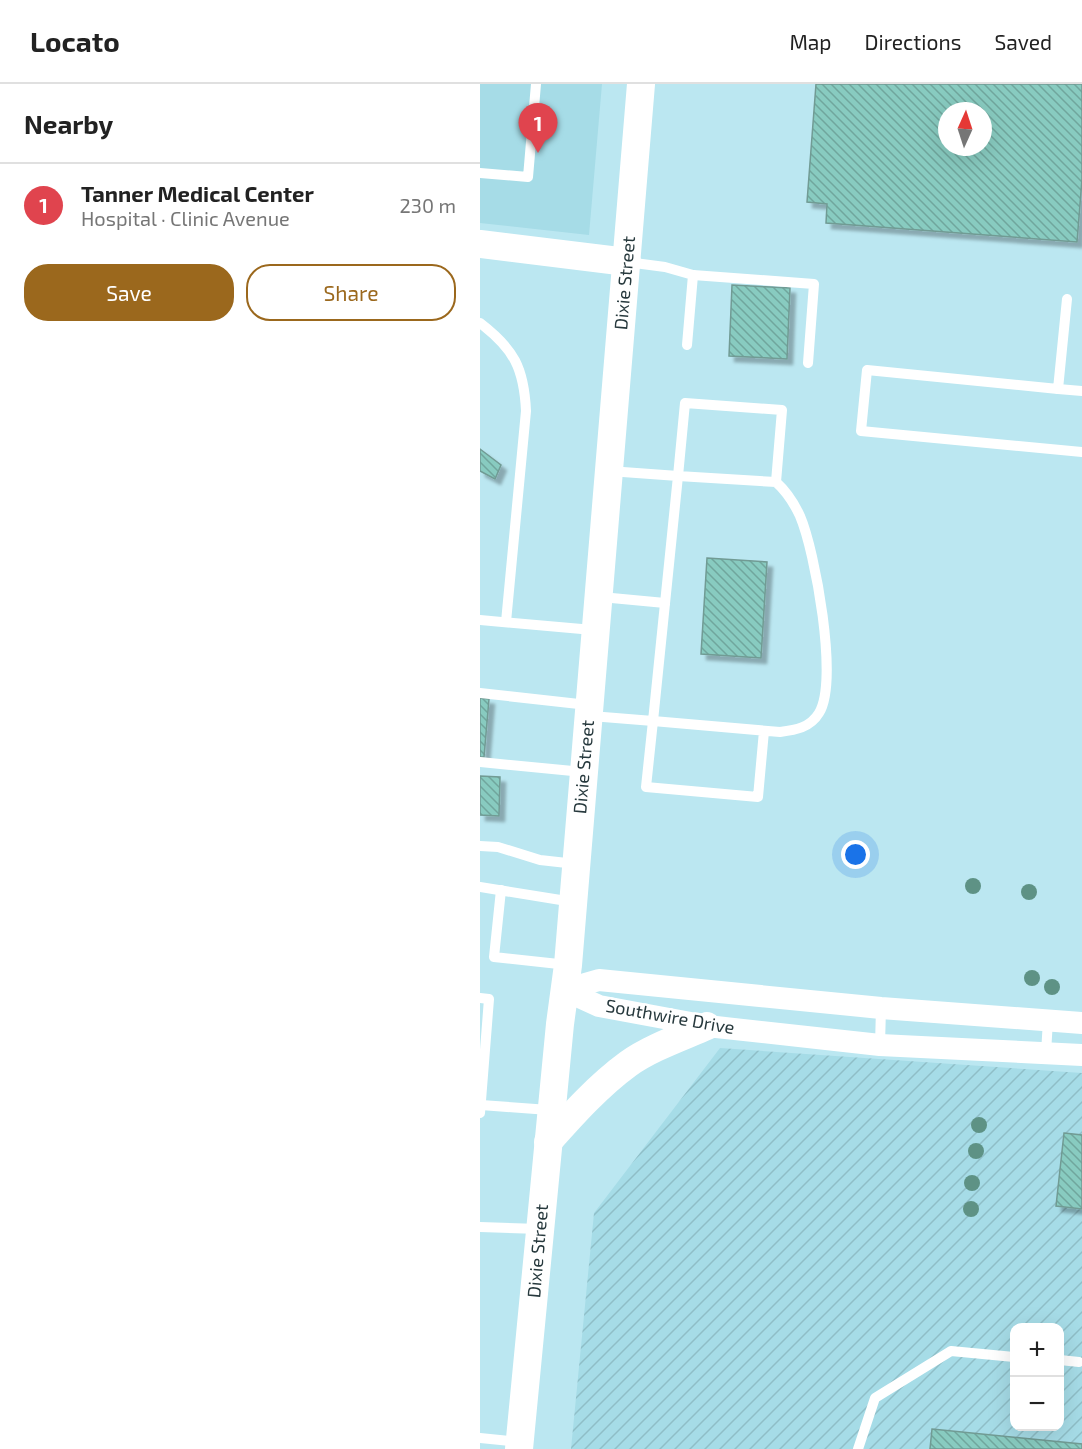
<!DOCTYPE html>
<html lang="en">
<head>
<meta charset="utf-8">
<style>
  body { margin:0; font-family:"Exo 2",sans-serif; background:#f2f2f2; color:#222 }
  .controls { position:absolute; right:18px; bottom:18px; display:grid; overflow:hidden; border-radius:12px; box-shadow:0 6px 24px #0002 }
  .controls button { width:54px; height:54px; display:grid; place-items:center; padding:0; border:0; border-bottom:2px solid #e0e0e0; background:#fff; color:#222; font:30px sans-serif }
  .compass { position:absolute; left:458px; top:18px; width:54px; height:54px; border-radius:50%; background:#fff; box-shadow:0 6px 24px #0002; rotate:3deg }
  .you { position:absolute; left:376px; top:771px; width:21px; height:21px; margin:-15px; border:4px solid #fff; border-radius:50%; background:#1a73e8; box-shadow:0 0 0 9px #1a73e833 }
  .badge { display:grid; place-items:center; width:39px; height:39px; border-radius:50%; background:#9b681d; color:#fff; font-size:20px; font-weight:700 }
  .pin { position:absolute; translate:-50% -50px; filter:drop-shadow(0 2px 3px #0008) }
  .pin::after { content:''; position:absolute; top:32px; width:21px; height:18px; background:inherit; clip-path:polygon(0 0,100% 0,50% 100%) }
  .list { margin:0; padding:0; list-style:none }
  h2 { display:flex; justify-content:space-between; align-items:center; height:78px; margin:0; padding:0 24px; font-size:26px }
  h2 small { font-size:20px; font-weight:400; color:#767676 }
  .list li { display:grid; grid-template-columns:39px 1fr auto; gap:18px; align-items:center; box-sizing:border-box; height:84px; padding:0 24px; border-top:2px solid #e0e0e0 }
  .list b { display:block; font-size:22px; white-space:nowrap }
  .list p { margin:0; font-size:20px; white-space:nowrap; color:#767676 }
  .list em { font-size:20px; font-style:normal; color:#767676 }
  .actions { display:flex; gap:12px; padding:18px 24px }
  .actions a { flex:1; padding:14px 0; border:2px solid #9b681d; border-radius:24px; text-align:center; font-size:21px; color:#9b681d }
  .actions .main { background:#9b681d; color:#fff }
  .map { position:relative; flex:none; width:602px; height:1365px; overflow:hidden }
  header { display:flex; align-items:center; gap:36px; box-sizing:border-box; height:84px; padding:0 30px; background:#fff; border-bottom:2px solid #e0e0e0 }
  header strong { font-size:28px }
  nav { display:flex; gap:33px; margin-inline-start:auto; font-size:21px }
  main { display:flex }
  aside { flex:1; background:#fff }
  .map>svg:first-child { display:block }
</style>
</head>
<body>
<header>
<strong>Locato</strong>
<nav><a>Map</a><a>Directions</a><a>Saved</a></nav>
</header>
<main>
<aside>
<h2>Nearby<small></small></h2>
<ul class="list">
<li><span class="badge" style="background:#e0444e">1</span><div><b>Tanner Medical Center</b><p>Hospital · Clinic Avenue</p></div><em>230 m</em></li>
</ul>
<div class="actions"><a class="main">Save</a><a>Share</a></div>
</aside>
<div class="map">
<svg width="602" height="1365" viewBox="0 0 602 1365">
  <defs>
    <pattern id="industrial-furrows" width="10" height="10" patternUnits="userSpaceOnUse" patternTransform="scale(1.5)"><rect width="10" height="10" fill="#a6dce7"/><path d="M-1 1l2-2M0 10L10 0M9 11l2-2" fill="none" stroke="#8fbec7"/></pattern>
    <pattern id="building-back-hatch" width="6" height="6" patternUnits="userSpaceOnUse" patternTransform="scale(1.5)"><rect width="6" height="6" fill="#88cbc0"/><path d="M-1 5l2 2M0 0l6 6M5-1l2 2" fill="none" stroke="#6fa69d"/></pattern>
    <filter id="shadow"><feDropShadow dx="5.5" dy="5.5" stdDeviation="1.5" flood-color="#0004"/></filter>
  </defs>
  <rect width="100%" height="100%" fill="#bbe7f1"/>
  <path fill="#a6dce7" d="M0 0H122L109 151 0 139Z"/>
  <path fill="url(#industrial-furrows)" fill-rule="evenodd" d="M240 964 602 989V1365H91L114 1129ZM534 1244H580V1342H534Z"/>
  <g fill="url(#building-back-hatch)" stroke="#719b94" stroke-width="1.5" fill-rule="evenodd" filter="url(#shadow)">
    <path d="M336 0H602V95L597 158 346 139 347 120 327 118ZM467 27H503V63H467Z"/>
    <path d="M252 201 310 204 307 275 249 272Z"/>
    <path d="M0 365 21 381 15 395 0 387Z"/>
    <path d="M227 474 287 478 281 574 221 570Z"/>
    <path d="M0 614 9 615 4 673H0Z"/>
    <path d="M0 692 20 693 19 732 0 731Z"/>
    <path d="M584 1049 602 1051V1125L576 1122Z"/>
    <path d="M452 1345 602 1360V1365H450Z"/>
  </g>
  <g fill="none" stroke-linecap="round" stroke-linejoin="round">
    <g stroke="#fff" stroke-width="10">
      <path d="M0 89 48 93 56 0"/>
      <path d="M147 178 185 183 213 191 207 261"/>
      <path d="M213 191 334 200 328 279"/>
      <path d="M587 215 578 305 387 286 381 347 602 368"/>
      <path d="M0 239C34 265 44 284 46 327L26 538"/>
      <path d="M578 305 602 307"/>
      <path d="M121 513 185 519"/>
      <path d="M0 536 113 546"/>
      <path d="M0 609 108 621"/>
      <path d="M111 632 173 637 198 392 129 387"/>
      <path d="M284 647 278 713 166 703 173 637 300 648C315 646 330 644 339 629 359 597 335 467 320 432 314 419 307 408 296 398L198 392 205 319 302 326 296 398"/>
      <path d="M0 678 103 688"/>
      <path d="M0 762 18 763 60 776 96 780"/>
      <path d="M0 803 93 818"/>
      <path d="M21 806 14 873 88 881"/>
      <path d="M0 914 9 915 0 1029"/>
      <path d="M400 961 401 924"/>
      <path d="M566 969 568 936"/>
      <path d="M1 1021 69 1026"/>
      <path d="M0 1143 60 1145"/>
      <path d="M580 1276 599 1278"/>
      <path d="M0 1354 40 1358"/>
      <path d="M378 1365 395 1314 471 1267 534 1273"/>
    </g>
    <g stroke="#fff" stroke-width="22">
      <path d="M84 906 119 922 227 942 400 961 602 971"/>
      <path d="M84 906 119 896 401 924 602 939"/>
    </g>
    <g stroke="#fff" stroke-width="28">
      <path d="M0 160 147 178"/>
      <path d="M68 1058C93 1030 118 1002 148 980 170 964 202 953 227 942"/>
      <path d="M39 1365 80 940 88 881 161 0"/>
    </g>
  </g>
  <g fill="#5e9285">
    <circle cx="493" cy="802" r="8"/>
    <circle cx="549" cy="808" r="8"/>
    <circle cx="552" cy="894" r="8"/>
    <circle cx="572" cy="903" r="8"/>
    <circle cx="499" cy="1041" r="8"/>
    <circle cx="496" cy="1067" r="8"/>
    <circle cx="492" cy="1099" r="8"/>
    <circle cx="491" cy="1125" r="8"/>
  </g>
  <g text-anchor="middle" stroke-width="5" stroke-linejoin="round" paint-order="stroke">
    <g font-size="18" fill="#27393d" stroke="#fff">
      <text transform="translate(145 199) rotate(-85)" y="6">Dixie Street</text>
      <text transform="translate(104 683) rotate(-85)" y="6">Dixie Street</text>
      <text transform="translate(190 933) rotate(10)" y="6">Southwire Drive</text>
      <text transform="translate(58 1167) rotate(-85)" y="6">Dixie Street</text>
    </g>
  </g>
</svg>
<div class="controls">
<button>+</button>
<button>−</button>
</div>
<svg class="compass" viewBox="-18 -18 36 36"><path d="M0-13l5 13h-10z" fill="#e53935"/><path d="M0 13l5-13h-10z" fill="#767676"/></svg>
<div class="you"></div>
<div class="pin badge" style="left:58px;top:69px;background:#e0444e">1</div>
</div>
</main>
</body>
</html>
